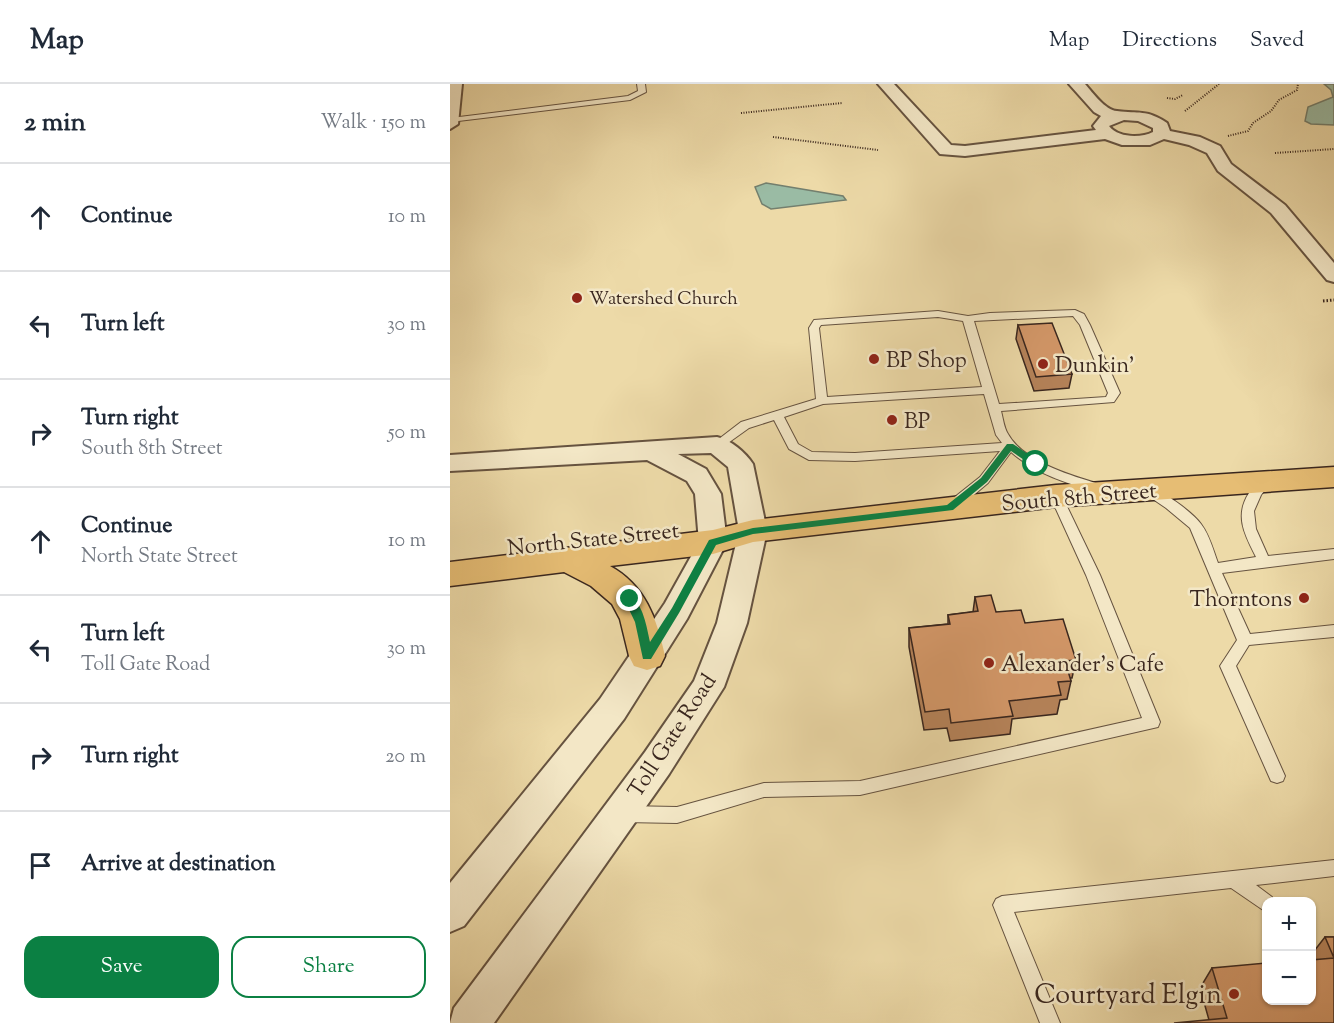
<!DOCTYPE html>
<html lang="en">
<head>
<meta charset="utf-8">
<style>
  body { margin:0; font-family:"Sorts Mill Goudy",serif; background:#f6f6f7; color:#1f2937 }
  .controls { position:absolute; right:18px; bottom:18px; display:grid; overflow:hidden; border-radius:12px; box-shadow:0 2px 4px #0004 }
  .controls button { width:54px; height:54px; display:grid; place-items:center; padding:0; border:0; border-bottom:2px solid #e0e1e3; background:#fff; color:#1f2937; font:30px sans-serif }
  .stop { position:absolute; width:18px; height:18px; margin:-14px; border:4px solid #0b8043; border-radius:50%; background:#fff }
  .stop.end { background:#0b8043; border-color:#fff; box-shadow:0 2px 6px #0008 }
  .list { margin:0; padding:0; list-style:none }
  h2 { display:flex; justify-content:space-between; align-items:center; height:78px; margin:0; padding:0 24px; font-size:26px }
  h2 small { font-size:20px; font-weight:400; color:#747a83 }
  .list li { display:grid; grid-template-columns:39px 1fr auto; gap:18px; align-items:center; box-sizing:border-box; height:108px; padding:0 24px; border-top:2px solid #e0e1e3 }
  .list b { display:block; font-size:22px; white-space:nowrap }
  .list p { margin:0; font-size:20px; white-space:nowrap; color:#747a83 }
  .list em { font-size:20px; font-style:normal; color:#747a83 }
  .actions { display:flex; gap:12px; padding:18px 24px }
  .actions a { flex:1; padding:14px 0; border:2px solid #0b8043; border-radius:18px; text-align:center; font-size:21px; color:#0b8043 }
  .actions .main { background:#0b8043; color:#fff }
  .icon { flex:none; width:33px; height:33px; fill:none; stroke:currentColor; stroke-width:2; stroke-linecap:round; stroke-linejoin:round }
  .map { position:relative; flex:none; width:884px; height:939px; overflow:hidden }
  header { display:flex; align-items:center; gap:36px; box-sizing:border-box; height:84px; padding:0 30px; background:#fff; border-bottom:2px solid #e0e1e3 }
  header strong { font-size:28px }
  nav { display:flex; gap:33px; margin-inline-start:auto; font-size:21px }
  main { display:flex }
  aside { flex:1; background:#fff }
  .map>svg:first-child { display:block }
</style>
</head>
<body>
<header>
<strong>Map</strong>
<nav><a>Map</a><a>Directions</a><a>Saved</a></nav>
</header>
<main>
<aside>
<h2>2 min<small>Walk · 150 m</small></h2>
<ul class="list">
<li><svg class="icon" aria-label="ahead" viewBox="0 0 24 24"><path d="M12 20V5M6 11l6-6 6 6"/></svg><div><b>Continue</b></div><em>10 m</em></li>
<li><svg class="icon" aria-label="left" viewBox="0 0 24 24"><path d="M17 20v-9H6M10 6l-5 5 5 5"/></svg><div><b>Turn left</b></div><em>30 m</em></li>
<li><svg class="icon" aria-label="right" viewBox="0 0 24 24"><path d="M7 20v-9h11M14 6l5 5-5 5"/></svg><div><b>Turn right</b><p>South 8th Street</p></div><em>50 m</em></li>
<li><svg class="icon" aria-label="ahead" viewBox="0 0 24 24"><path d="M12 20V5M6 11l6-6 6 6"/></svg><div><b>Continue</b><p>North State Street</p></div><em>10 m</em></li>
<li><svg class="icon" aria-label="left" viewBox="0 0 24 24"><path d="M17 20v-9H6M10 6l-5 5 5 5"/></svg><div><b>Turn left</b><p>Toll Gate Road</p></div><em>30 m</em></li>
<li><svg class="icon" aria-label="right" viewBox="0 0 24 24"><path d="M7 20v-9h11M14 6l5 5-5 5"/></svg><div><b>Turn right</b></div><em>20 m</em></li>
<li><svg class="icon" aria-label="arrive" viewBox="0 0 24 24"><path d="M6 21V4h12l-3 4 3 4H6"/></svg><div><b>Arrive at destination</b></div></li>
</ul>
<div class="actions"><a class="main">Save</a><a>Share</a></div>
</aside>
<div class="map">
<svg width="884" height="939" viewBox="0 0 884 939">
  <rect width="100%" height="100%" fill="#eddaa8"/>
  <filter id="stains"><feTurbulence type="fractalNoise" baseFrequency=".00333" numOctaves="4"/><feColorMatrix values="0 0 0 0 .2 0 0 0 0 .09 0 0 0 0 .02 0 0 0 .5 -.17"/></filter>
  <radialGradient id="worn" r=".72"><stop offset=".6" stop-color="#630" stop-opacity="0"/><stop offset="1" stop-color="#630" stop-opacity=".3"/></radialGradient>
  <g fill="#9abba4" stroke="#737f6e" stroke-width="1.5">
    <path d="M874 0H884V41L861 40 855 37 858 23 883 13 881 6Z"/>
    <path d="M316 99 393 112 396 116 321 125 312 120 305 103Z"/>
  </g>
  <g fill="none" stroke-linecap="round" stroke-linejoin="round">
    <g stroke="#665340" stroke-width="2">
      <g id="lane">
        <path d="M187 0H195L196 8 180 16 0 38 1 34 178 12 188 7Z"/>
        <path d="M625 226 634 230 640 241 670 309 664 318 551 327C553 334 554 344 558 350 573 378 625 393 653 401L655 404 653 407 649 408C618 400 586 390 561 368L538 399 506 426H496L495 423 496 420 530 393 550 367 405 377 359 376 339 365 324 336 299 344 271 364 267 365 261 361 291 338 366 315 359 244 364 236 488 227 518 232 540 229ZM623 232 630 241 658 309 656 313 549 320 524 237ZM488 233 513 237 532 303 377 313 369 244 371 241ZM534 310 546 351 552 359 405 369 362 368 348 360 334 333 373 320Z"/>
        <path d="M816 393 822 397 811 411 804 427 806 445 818 472 884 465V475L772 489 800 550 884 541V553L799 561 786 582 835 692 833 697 827 699 821 697 770 582 787 556 740 444 716 424 691 407 693 404C706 400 743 429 751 440 760 452 763 466 768 479L806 473C795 451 784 432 799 409 803 403 808 395 816 393Z"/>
        <path d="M606 408 612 412 650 491 710 638 708 643 410 711 314 713 227 739 174 738 168 735 166 730 168 725 174 722 227 723 314 699 410 697 692 634 636 491 600 412Z"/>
        <path d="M884 776V792L806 801 822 813 824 818H816V828L781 804 564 828 610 939H590L543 821 546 815 552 812Z"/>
      </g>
    </g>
    <g stroke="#665340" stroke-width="4">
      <g id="street">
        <path d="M0 0H12L8 40 0 45Z"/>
        <path d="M428 0H444L501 61 515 62 646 46 643 42 651 32 644 28 619 0H635C643 9 655 26 667 27 689 30 696 25 717 39L720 47 750 53 770 62 781 80 835 121 884 179V198L877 196 821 129 768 87 757 69 739 61 714 55 700 61H672L655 55 515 72 490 70ZM674 36 688 37 703 44V48C691 54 668 54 659 42Z"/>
        <path d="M267 353C281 356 295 368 303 380L317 447 297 539 274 603 219 690 44 939H0L4 924 195 668 244 597 267 539 289 447 278 383 261 369 228 370 256 385 271 410 277 458 237 535 174 635 14 842 0 848V799L150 615 215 519 249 458 245 410 237 397 197 376 0 387V371Z"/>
      </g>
    </g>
    <g stroke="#39261e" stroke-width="3">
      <path id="primary" d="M884 383V403L606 423 303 458 263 470 160 482C195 501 207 535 215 572L210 582 197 586 184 582 179 572 170 535 162 520 141 502 114 488 0 502V478L263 446 303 436 606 401Z"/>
    </g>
    <g stroke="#39261e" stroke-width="2" stroke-dasharray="1 1.5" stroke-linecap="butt">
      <path d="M717 14 725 15 733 11"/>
      <path d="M735 27 769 0"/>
      <path d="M291 29 392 19"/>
      <path d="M778 52 798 47 803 39 821 27 829 16 847 6 848 0"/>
      <path d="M323 53 428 66"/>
      <path d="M825 69 884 65"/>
    </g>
    <path stroke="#39261e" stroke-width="3" stroke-dasharray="1.5 2" stroke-linecap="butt" d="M873 217 884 216"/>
    <use href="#lane" fill="#f3e7c6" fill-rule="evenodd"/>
    <use href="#street" fill="#f3e7c6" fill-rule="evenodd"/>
    <use href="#primary" fill="#e6bd74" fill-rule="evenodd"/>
  </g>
  <g fill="#b6835a" stroke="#39261e" stroke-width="1.5">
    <path d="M568 241 622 290 619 304 584 307 566 255Z"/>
    <path d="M525 513 546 528 575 539 626 576 622 594H620L621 597 617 615 610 616 607 630 562 635 560 650 500 657 497 644 474 646 459 563V544L498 540V531L523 528Z"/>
    <path d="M875 853H884V939L759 936 750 904 762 884 861 916V871Z"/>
  </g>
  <g fill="#d49869" stroke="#39261e" stroke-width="1.5">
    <path d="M602 239 622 290 586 293 568 241Z"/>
    <path d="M541 511 546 528 571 526 575 539 613 535 626 576 615 577 621 597 608 598 611 611 559 617 563 632 501 639 499 625 475 628 459 544 500 540 498 531 528 527 525 513Z"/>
    <path d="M875 853H884V939H724L777 934 762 884 816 879V916H861V876L884 874Z"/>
  </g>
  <path fill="#0b8043" d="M557 360H563L590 378V382H583L561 367 537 398 503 426 303 450 266 461 229 529 201 575H193L185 538 174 515 176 513 180 512C193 519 197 544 200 558L222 524 259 456 303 444 497 421 531 394Z"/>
  <g fill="#8f2418" stroke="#f3e7c6" stroke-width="2">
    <circle cx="127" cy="214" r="6"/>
    <circle cx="424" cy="275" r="6"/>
    <circle cx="593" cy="280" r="6"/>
    <circle cx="442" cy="336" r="6"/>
    <circle cx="854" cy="514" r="6"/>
    <circle cx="539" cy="579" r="6"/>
    <circle cx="784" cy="910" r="6"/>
  </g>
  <g text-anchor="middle" stroke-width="5" stroke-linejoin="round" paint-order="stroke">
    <g font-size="18" fill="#39261e" stroke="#f3e7c6" text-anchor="start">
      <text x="139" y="220">Watershed Church</text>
    </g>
    <g font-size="22" fill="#39261e" stroke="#f3e7c6" text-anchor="start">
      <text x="436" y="283">BP Shop</text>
      <text x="605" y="288">Dunkin'</text>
      <text x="454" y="344">BP</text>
      <text x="842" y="522" text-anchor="end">Thorntons</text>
      <text x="551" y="587">Alexander's Cafe</text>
    </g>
    <g font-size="22" fill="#39261e" stroke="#f3e7c6">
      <text transform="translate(629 412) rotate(-5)" y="8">South 8th Street</text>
      <text transform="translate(143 454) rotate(-6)" y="8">North State Street</text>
      <text transform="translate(221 651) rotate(-57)" y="8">Toll Gate Road</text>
    </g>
    <g font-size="27" fill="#39261e" stroke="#f3e7c6" text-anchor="end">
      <text x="772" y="919">Courtyard Elgin</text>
    </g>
  </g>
  <rect width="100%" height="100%" filter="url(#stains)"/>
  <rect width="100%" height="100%" fill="url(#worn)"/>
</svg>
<div class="controls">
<button>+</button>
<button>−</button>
</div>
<div class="stop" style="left:586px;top:380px"></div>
<div class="stop end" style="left:180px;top:515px"></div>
</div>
</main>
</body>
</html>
